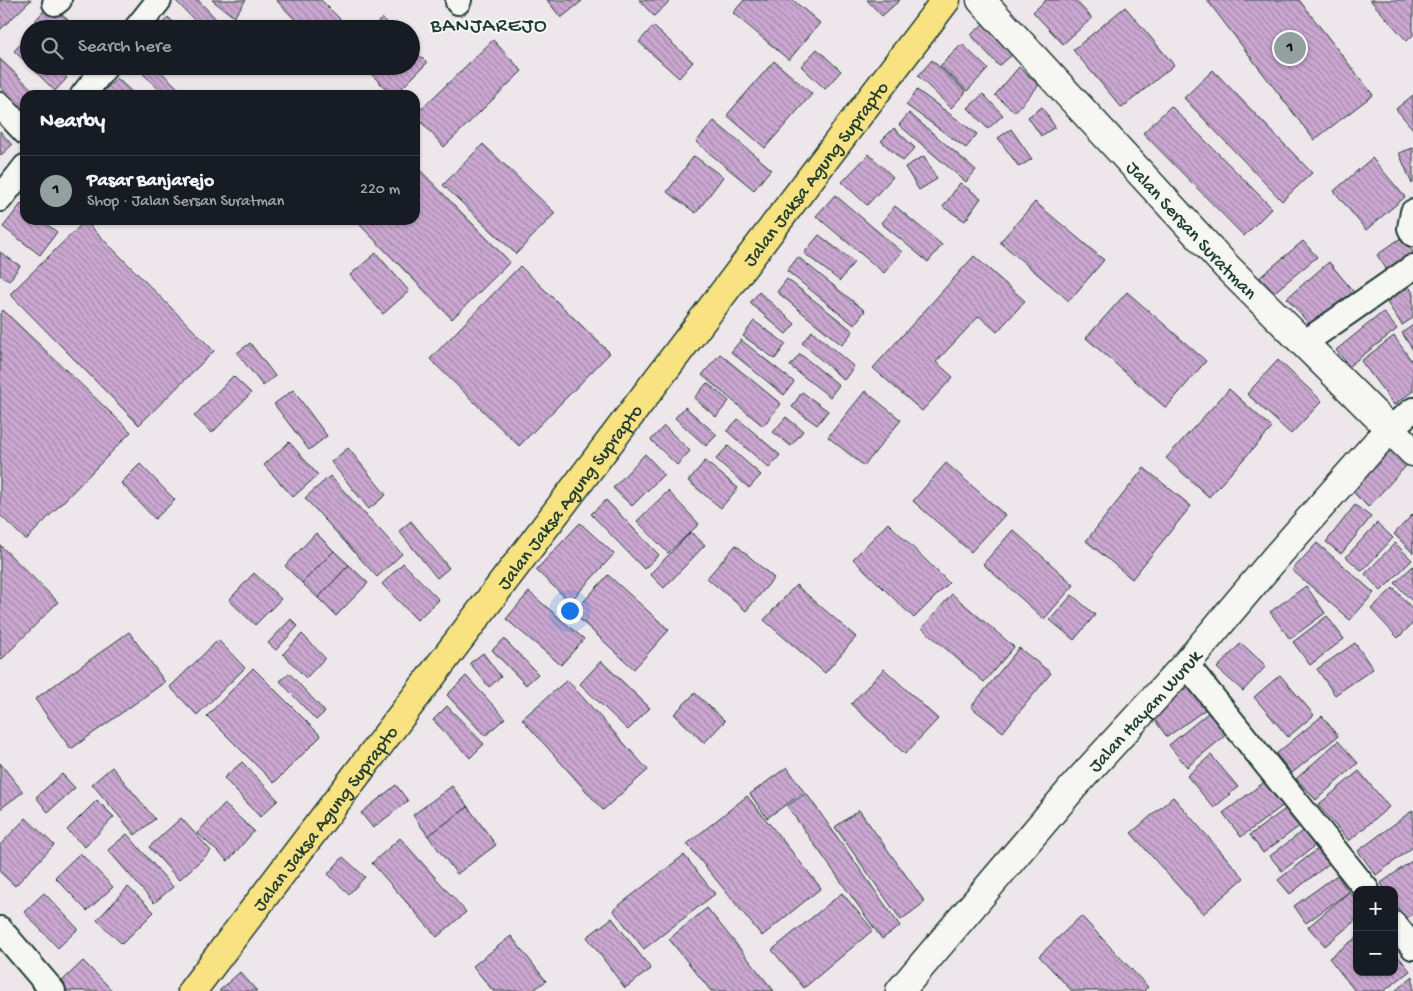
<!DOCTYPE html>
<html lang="en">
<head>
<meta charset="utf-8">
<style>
  body { margin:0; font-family:"Gochi Hand",sans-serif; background:#20242c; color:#f1f3f6 }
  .controls { position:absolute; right:15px; bottom:15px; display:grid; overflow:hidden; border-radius:10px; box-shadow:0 1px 4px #0004 }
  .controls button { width:45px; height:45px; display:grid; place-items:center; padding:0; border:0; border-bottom:1px solid #363941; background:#171b24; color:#f1f3f6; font:25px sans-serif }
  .you { position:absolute; left:569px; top:610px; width:18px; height:18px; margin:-12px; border:4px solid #fff; border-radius:50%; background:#1a73e8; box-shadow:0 0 0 8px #1a73e833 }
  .badge { display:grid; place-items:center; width:32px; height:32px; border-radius:50%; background:#92a19f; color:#111; font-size:16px; font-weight:700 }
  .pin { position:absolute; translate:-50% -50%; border:2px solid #fff; box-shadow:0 1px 5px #0006 }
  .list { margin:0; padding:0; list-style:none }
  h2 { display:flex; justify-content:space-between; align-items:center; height:65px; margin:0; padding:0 20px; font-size:21px }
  h2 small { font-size:16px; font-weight:400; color:#9ea1a6 }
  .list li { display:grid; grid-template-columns:32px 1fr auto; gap:15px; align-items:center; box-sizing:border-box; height:70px; padding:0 20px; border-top:1px solid #363941 }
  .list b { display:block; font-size:19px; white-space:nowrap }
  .list p { margin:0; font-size:16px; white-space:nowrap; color:#9ea1a6 }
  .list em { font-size:16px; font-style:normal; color:#9ea1a6 }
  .icon { flex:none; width:28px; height:28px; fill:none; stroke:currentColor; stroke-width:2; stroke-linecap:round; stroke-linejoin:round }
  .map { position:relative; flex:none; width:1413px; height:991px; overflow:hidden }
  .search { position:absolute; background:#171b24; box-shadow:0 1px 4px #0004; left:20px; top:20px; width:400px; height:55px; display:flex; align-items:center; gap:12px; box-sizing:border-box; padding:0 18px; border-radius:28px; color:#9ea1a6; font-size:19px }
  .panel { position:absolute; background:#171b24; box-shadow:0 1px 4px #0004; left:20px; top:90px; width:400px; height:135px; border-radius:15px }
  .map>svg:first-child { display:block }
</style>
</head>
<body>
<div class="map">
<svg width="1413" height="991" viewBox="0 0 1413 991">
  <defs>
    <pattern id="building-back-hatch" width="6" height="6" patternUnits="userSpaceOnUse" patternTransform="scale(1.25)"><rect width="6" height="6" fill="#cba7d1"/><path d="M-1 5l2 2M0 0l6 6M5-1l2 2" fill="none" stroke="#a489aa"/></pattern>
  </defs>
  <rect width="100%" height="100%" fill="#ede6eb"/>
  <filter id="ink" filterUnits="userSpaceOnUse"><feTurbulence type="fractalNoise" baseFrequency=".02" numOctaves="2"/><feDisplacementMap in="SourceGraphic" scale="10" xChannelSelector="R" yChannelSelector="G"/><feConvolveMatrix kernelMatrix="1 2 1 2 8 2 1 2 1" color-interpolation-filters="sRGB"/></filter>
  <g filter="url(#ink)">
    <g fill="url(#building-back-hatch)" stroke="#1f3d34">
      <path d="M0 0H31L0 30Z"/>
      <path d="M175 0H198L221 24 216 29H203Z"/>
      <path d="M212 0H246L234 17Z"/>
      <path d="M276 0H321L343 22 335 29H304Z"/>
      <path d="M547 0H581L582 1 561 18Z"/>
      <path d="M639 0H671L654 16Z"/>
      <path d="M744 0H793L820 23 789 60 733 13Z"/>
      <path d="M867 0H900L882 16Z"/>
      <path d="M1046 0H1075L1092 18 1063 44 1033 12Z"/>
      <path d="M1207 0H1299L1373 95 1314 140Z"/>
      <path d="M1370 0H1413V35L1407 41Z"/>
      <path d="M50 4 78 29H38L32 24Z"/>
      <path d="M1125 7 1174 65 1122 108 1073 50Z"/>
      <path d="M168 17 180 29H158Z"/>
      <path d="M382 18 393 29H371Z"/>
      <path d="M984 23 1012 55 999 66 971 35Z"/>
      <path d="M653 26 693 62 679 78 639 42Z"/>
      <path d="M26 38 29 41V65L14 51Z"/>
      <path d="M493 40 522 71 444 147 415 115Z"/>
      <path d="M962 44 988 69 967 91 940 66Z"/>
      <path d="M411 47 427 63 395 95H392L363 66H411Z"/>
      <path d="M817 49 841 71 825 89 801 66Z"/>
      <path d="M0 59 38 95H25V110L0 87Z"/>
      <path d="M932 60 966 92 951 108 918 76Z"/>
      <path d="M774 61 812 94 765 148 727 115Z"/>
      <path d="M30 66H55L67 78 55 91Z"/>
      <path d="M135 66H155L183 93 165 95Z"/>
      <path d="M1019 67 1039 85 1015 112 995 95Z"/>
      <path d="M1213 70 1312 173 1282 201 1184 98Z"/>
      <path d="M117 78 135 95H100Z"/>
      <path d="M917 90 977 134 966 148 906 105Z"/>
      <path d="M983 94 1003 115 988 129 968 108Z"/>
      <path d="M1413 95V129L1396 109Z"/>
      <path d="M1171 106 1272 208 1244 236 1143 133Z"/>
      <path d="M1042 107 1055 127 1041 136 1028 117Z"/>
      <path d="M909 113 976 170 966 182 899 125Z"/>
      <path d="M714 121 771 169 754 190 696 142Z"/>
      <path d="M894 128 915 148 903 161 881 141Z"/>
      <path d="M1011 129 1032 159 1019 167 998 138Z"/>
      <path d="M0 131 12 145 1 155 0 154Z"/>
      <path d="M483 144 555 213 516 254 443 185Z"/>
      <path d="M1413 148V183L1412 184 1399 153Z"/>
      <path d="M869 154 893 177 867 205 842 182Z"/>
      <path d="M694 156 723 177 696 213 667 192Z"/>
      <path d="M924 156 937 179 919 190 905 167Z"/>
      <path d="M1372 158 1405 197 1366 230 1334 191Z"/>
      <path d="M418 168 510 262 452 319 360 225 365 220H415V171Z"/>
      <path d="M960 183 981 198 965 221 943 207Z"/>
      <path d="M835 195 902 252 884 273 816 216Z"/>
      <path d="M1035 202 1104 260 1069 301 1000 242Z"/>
      <path d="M21 204 25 207V220H41L57 232 40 255 3 227Z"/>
      <path d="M895 206 942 245 928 262 881 223Z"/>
      <path d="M85 221 214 351 139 425 10 294Z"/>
      <path d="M819 235 854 262 840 281 804 253Z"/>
      <path d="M1402 237 1413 252V261L1391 276 1377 255Z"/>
      <path d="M1303 241 1317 257 1272 294 1259 278Z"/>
      <path d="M0 252 20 266 9 281 0 275Z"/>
      <path d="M376 253 409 291 383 314 350 275Z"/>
      <path d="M974 256 1025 301 997 332 979 316 936 362 953 377 922 411 873 368Z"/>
      <path d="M798 257 865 311 854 325 787 271Z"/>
      <path d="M1329 262 1357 296 1315 331 1287 298Z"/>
      <path d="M520 266 610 353 519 446 430 359Z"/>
      <path d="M787 279 853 331 842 345 777 292Z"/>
      <path d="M1405 280 1413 293V318L1402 325 1382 295Z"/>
      <path d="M759 292 795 324 786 334 750 303Z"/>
      <path d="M1127 292 1206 361 1166 408 1086 338Z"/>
      <path d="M3 310 131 432 26 540 0 515V314Z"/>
      <path d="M1383 312 1397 329 1349 366 1336 350Z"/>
      <path d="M754 321 786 344 775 359 743 336Z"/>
      <path d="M1413 325V350L1402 333Z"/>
      <path d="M812 331 854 367 844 380 802 343Z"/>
      <path d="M1394 336 1413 363V391L1394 405 1361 361Z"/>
      <path d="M741 340 794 382 784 395 731 352Z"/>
      <path d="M250 343 275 376 263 386 237 353Z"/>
      <path d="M720 354 781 404 763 426 702 375Z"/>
      <path d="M800 354 839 385 830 397 790 366Z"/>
      <path d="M1278 360 1322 401 1291 434 1247 394Z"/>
      <path d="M233 376 251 393 212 433 194 416Z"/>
      <path d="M707 383 729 401 716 417 694 398Z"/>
      <path d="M1229 389 1272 428 1209 497 1166 458Z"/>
      <path d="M293 390 327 436 309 450 274 404Z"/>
      <path d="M865 391 901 420 864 466 828 437Z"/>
      <path d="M802 392 828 411 817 425 792 407Z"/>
      <path d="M685 407 717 435 706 446 675 418Z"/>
      <path d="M786 417 803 431 791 446 773 432Z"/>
      <path d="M738 419 780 455 769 468 727 431Z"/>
      <path d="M664 426 690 451 677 465 651 440Z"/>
      <path d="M289 442 318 475 293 497 264 465Z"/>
      <path d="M728 446 761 475 749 488 716 459Z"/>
      <path d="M1387 447 1407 465 1368 507 1349 488Z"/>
      <path d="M348 448 386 495 369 509 331 462Z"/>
      <path d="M645 454 664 474 632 506 613 488Z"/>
      <path d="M705 461 738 488 721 508 688 481Z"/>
      <path d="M946 463 1005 515 971 552 913 501Z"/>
      <path d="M140 464 175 500 155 519 121 483Z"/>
      <path d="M1144 468 1191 506 1132 579 1086 541Z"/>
      <path d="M330 476 402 554 377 577 305 498Z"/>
      <path d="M668 491 699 524 668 553 637 521Z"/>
      <path d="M606 500 659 555 644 569 591 514Z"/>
      <path d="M1355 505 1371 517 1341 554 1326 542Z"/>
      <path d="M1413 514V553L1394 534Z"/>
      <path d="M411 521 449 568 437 578 399 531Z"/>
      <path d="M580 523 614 554 570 602 536 570Z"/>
      <path d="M888 523 949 583 914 618 853 559Z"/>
      <path d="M1377 523 1393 538 1362 571 1346 557Z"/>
      <path d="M1013 530 1074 585 1044 619 983 564Z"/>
      <path d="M691 532 705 545 664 588 650 574Z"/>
      <path d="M316 533 334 551 302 583 285 566Z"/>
      <path d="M1317 543 1374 593 1350 620 1292 570Z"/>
      <path d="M1395 543 1412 560 1381 591 1365 574Z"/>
      <path d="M0 545 58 602 0 661Z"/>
      <path d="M736 545 774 578 746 611 707 578Z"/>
      <path d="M334 551 349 565 318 598 302 583Z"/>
      <path d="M403 563 439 600 417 620 382 584Z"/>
      <path d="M349 565 368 583 336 616 318 598Z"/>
      <path d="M1413 566V602L1395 583Z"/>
      <path d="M254 573 281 599 255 625 229 600Z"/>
      <path d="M608 575 669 630 634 669 573 613Z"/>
      <path d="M796 585 856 637 825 673 764 620Z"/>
      <path d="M1306 586 1325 613 1290 639 1270 612Z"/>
      <path d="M1393 588 1413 609V623L1398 638 1371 609Z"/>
      <path d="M529 592 584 639 561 665 506 619Z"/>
      <path d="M952 594 1014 647 984 682 922 628Z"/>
      <path d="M1072 595 1095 615 1074 640 1050 620Z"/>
      <path d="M1327 616 1344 639 1310 665 1293 642Z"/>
      <path d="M291 619 298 626 276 650 268 643Z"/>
      <path d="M129 632 165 682 71 749 35 699Z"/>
      <path d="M302 634 325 658 306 678 283 654Z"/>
      <path d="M504 639 538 674 526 685 492 650Z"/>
      <path d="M218 640 245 668 197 715 170 687Z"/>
      <path d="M1241 643 1266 666 1243 691 1217 668Z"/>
      <path d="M1355 643 1373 669 1335 695 1317 669Z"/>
      <path d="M1019 648 1051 673 1003 732 971 707Z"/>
      <path d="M483 653 501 677 489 687 470 663Z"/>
      <path d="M601 661 650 708 628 730 580 684Z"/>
      <path d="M253 668 321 736 274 783 207 716Z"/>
      <path d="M884 669 938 719 905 754 851 704Z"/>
      <path d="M289 673 325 712 316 720 280 681Z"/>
      <path d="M1280 675 1314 715 1288 737 1254 697Z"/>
      <path d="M466 676 505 718 485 736 447 695Z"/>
      <path d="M567 680 648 770 603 810 522 719Z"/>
      <path d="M1193 683 1210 706 1167 737 1151 715Z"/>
      <path d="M695 693 725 721 704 743 674 714Z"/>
      <path d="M447 706 484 744 470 758 433 720Z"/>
      <path d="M1214 708 1232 730 1187 767 1169 745Z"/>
      <path d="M1322 716 1338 736 1292 773 1276 754Z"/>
      <path d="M1338 741 1358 763 1316 800 1296 779Z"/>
      <path d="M1211 755 1238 787 1214 808 1187 776Z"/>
      <path d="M242 762 278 800 260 817 224 778Z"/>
      <path d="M0 763 23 792 0 809Z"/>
      <path d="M112 767 155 819 135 835 92 784Z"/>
      <path d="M787 767 804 792 767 818 750 794Z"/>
      <path d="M1359 771 1389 807 1349 841 1318 805Z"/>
      <path d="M62 774 75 788 48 812 36 797Z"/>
      <path d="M1267 780 1285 804 1241 837 1223 813Z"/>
      <path d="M396 785 408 801 373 828 361 813Z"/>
      <path d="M452 786 468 807 428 836 413 815Z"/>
      <path d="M806 793 900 926 882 939 787 806Z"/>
      <path d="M747 796 821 888 762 936 687 844Z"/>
      <path d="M1173 797 1244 878 1203 914 1131 833Z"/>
      <path d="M97 800 114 817 85 847 67 830Z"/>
      <path d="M224 804 254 831 228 861 197 833Z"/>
      <path d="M468 807 496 845 457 874 428 836Z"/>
      <path d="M1288 807 1301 825 1263 853 1250 835Z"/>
      <path d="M859 810 925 902 901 920 835 827Z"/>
      <path d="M1413 810V847L1376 875 1358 851Z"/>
      <path d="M26 818 54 845 15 886 0 872V845Z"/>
      <path d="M181 818 211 851 179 880 149 847Z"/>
      <path d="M1307 828 1319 843 1282 871 1270 856Z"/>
      <path d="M127 834 173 887 154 903 108 850Z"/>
      <path d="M400 838 466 912 437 937 372 863Z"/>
      <path d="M1324 844 1335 859 1290 894 1278 880Z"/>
      <path d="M80 853 113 887 87 911 55 877Z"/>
      <path d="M684 855 715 894 644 949 613 910Z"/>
      <path d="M343 857 365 877 349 894 328 874Z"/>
      <path d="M1413 860V914L1406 919 1394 902V890H1385L1381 883Z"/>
      <path d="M1337 875 1349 892 1306 923 1294 906Z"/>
      <path d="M128 887 154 912 122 944 97 920Z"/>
      <path d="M1349 892 1357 901V919L1325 946 1308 927Z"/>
      <path d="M44 893 78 929 58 948 24 912Z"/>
      <path d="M842 893 873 930 804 988 772 950Z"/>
      <path d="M707 908 774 991H711L669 939Z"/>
      <path d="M1081 916 1148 987 1144 991H1072L1039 956Z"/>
      <path d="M612 918 651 969 625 988 587 937Z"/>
      <path d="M511 936 546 981 532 991H493L473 966Z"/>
      <path d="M1357 937V972H1394V951L1410 971 1384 991H1355L1329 958Z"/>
      <path d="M83 961 113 991H66L59 984Z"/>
      <path d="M240 972 257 991H219Z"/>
      <path d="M1413 976V991H1395Z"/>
    </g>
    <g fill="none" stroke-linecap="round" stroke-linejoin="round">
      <g stroke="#1f3d34" stroke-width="28">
        <g id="street">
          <path d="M458 2 459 0"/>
          <path d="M55 3 59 0"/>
          <path d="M136 29 159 0"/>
          <path d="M83 95 106 66"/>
          <path d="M0 105 25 132"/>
          <path d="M0 199 25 167"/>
          <path d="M1413 212 1410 228 1413 234"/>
          <path d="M1304 343 1413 267"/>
          <path d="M1389 429 1413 410"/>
          <path d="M1186 664 1367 890"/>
          <path d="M1394 924 1413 947"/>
          <path d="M0 929 53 991"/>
        </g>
      </g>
      <g stroke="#1f3d34" stroke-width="31">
        <g id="secondary">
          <path id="s1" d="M981 0 1227 267 1413 452"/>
          <path id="s2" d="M900 991 1075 785 1186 664 1276 557 1389 429"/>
        </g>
      </g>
      <g stroke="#1f3d34" stroke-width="31">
        <g id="primary">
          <path id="s3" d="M192 991 946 0"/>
        </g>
      </g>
      <use href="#street" stroke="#f6f6f2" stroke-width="24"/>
      <use href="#secondary" stroke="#f6f6f2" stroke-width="28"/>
      <use href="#primary" stroke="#f8e281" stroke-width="28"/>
    </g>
  </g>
  <g text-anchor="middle" stroke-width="4" stroke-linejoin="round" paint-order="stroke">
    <g font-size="19" fill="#1f3d34" stroke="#f6f6f2">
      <text dy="7" stroke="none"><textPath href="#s3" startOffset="1028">Jalan Jaksa Agung Suprapto</textPath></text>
      <text dy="7" stroke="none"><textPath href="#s1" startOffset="312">Jalan Sersan Suratman</textPath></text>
      <text dy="7" stroke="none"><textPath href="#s3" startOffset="622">Jalan Jaksa Agung Suprapto</textPath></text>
      <text dy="7" stroke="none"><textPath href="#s2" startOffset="372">Jalan Hayam Wuruk</textPath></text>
      <text dy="7" stroke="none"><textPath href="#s3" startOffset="218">Jalan Jaksa Agung Suprapto</textPath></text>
    </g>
    <g font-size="21" letter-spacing="1" fill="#1f3d34" stroke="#f6f6f2">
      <text x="489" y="31">BANJAREJO</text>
    </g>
  </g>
</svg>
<div class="controls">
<button>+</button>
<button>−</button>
</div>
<div class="you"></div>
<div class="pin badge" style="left:1290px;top:48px">1</div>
<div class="search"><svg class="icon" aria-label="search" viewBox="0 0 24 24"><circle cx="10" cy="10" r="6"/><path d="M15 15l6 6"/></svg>Search here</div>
<section class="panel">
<h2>Nearby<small></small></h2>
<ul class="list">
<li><span class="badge">1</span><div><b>Pasar Banjarejo</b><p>Shop · Jalan Sersan Suratman</p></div><em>220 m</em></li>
</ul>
</section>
</div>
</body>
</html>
